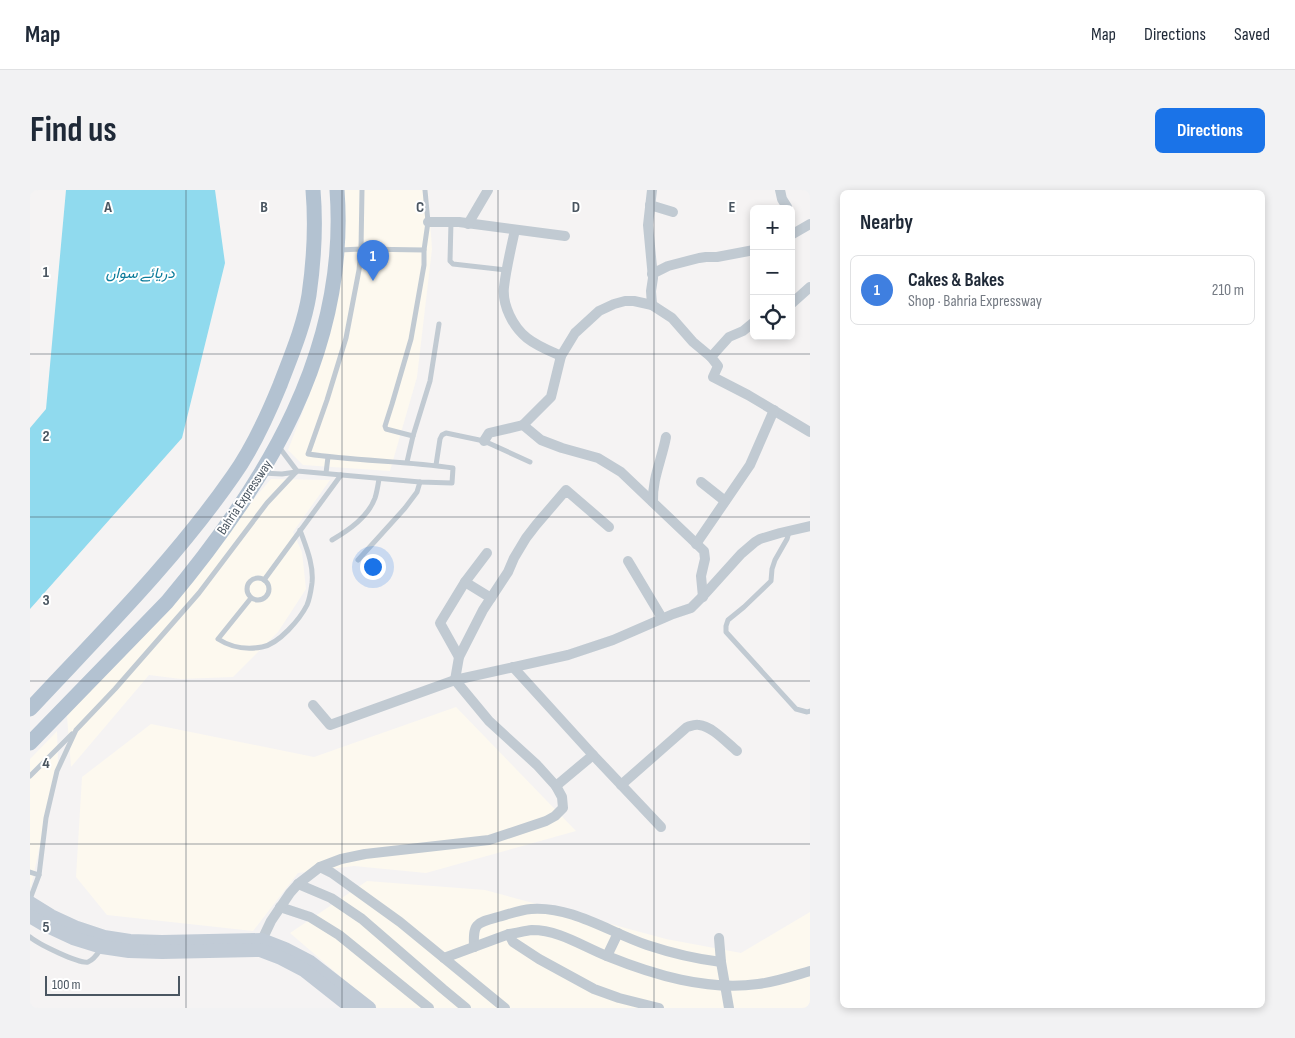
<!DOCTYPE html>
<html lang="en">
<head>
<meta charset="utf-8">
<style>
  body { margin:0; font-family:"Sofia Sans Condensed",Vazirmatn,sans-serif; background:#f2f2f3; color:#1f2937 }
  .controls { position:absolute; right:15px; top:15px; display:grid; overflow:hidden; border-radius:8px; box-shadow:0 2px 8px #0003 }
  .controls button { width:45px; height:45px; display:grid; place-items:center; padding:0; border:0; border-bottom:1px solid #e0e1e3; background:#fff; color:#1f2937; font:25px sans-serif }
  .scale { position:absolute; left:15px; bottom:12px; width:135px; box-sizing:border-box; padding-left:5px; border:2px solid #4a5661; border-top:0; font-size:14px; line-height:18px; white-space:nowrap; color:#4a5661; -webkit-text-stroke:4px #fff; paint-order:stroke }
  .you { position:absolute; left:342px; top:376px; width:18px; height:18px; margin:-12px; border:4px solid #fff; border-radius:50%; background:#1a73e8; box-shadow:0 0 0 8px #1a73e833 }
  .badge { display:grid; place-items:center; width:32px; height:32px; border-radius:50%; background:#1a73e8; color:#fff; font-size:16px; font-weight:700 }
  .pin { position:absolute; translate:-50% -41px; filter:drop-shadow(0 1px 2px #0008) }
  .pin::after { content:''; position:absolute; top:26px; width:18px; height:15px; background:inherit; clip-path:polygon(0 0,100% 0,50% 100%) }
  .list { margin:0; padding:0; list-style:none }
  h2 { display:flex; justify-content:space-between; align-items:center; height:65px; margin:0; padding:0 20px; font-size:21px }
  h2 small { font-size:16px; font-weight:400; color:#747a83 }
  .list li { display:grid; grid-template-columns:32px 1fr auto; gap:15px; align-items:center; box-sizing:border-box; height:70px; margin:0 10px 10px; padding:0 10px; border:1px solid #e0e1e3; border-radius:8px }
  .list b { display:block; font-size:19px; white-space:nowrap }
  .list p { margin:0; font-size:16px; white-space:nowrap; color:#747a83 }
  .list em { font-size:16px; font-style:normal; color:#747a83 }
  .icon { flex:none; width:28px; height:28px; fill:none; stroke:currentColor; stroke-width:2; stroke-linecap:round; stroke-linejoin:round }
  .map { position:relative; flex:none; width:780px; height:818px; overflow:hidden; border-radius:8px }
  header { display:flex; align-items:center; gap:30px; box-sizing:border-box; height:70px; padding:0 25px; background:#fff; border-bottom:1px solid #e0e1e3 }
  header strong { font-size:24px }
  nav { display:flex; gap:28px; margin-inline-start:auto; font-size:18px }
  .intro { display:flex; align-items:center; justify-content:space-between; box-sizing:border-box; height:120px; padding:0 30px }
  h1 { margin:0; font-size:35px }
  .button { padding:12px 22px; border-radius:8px; background:#1a73e8; color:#fff; font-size:18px; font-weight:700 }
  main { display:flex; gap:30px; padding:0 30px }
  aside { flex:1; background:#fff; border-radius:8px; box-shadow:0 2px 8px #0003 }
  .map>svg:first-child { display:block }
</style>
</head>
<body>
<header>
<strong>Map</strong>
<nav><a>Map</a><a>Directions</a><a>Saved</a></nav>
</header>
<div class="intro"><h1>Find us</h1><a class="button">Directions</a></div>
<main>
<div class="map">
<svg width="780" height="818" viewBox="0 0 780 818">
  <rect width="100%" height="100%" fill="#f5f3f3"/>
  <g fill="#fdf9ef">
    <path d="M309 0H398L402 59 387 187 360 281 273 275 258 260 291 174 312 81 313 55Z"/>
    <path d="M241 289 300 290 263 342 272 362 276 399 248 442 203 487 151 489 119 485 41 577 37 526Z"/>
    <path d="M426 517 546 641 396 683 324 676 268 683 223 741 77 725 46 687 52 587 121 534 284 567Z"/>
    <path d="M27 541 28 571 1 697 0 696V569Z"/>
    <path d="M337 691 455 700 636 749 711 763 780 722V818H347L260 743Z"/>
  </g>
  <path fill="#90daee" d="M36 0H185L195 73 152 248 0 419V238L16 219Z"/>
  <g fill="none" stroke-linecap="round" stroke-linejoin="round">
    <g stroke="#c1cad2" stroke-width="5">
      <path d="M421 32 420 71 423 74 476 80"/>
      <path d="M310 60 331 59 394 60"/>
      <path d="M383 246 356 239 355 236 362 214 381 149 394 75V60L398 32 395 0"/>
      <path d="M249 257 267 281 390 292 422 293 423 278C375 271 326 271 278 264L297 210 316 148 329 80 331 59 332 0"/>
      <path d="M377 272 383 246 400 191 409 134"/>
      <path d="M406 275 410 249 412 245 416 243 454 251 500 272"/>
      <path d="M232 283 252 284 266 282"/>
      <path d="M296 283 298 267"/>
      <path d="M759 342 757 349 745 370 742 379 741 391 714 417 698 430 696 436V442L766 519 777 522 780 521"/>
      <path d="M302 350C319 340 338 327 345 308 347 302 348 295 349 289"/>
      <path d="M328 370 375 318 387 302 390 292"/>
      <circle cx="228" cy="399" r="11"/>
      <path d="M234 390 311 285"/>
      <path d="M221 408 188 449C202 458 216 460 232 457 249 454 270 429 277 415 280 408 281 400 282 393 284 375 276 357 270 340"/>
      <path d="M0 586 42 544"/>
      <path d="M0 682 9 685"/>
      <path d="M0 709 9 685 16 628 27 581 46 540 85 499 169 403 237 313 267 281"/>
      <path d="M0 747C8 754 49 774 58 772 65 769 68 763 72 757"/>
    </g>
    <g stroke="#c1cad2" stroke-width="10">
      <path d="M750 0 752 9 757 17"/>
      <path d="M620 15 643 22"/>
      <path d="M398 32H429L535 46"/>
      <path d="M438 34 458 0"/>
      <path d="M485 40C481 58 476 79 474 97 472 115 483 137 497 148 507 156 520 161 531 166"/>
      <path d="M761 45 780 34"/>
      <path d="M622 84 638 76 669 68 676 67H687L724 60"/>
      <path d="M761 114 780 97"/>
      <path d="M622 115 621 101 623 88 618 35 622 0"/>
      <path d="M724 132 713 141 699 147 681 167 688 176 683 187 718 205 780 242"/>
      <path d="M493 235 521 207 531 166 545 143 569 121 584 114 595 111H604L622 115 642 128 663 152 681 167"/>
      <path d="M454 251 459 243 493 235 511 250 532 258 568 268 591 282 674 361 675 369 671 386 673 407"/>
      <path d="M671 292 695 311"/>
      <path d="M623 312C622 289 632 269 636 247"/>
      <path d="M666 354 720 275 744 220"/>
      <path d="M598 371 632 428"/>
      <path d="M435 392 461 408"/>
      <path d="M429 467 410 433 435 392 457 363"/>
      <path d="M483 477 563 565 631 637"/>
      <path d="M283 515 300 535 425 490 538 465 583 450 643 424 661 418 674 405 711 364 725 352 730 349 750 343 780 336"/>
      <path d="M591 595 657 537C661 536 665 534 669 535 682 536 697 553 707 561"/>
      <path d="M526 596 563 565"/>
      <path d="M290 677 302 683 370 732 475 818"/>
      <path d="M268 694 301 708 332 729 413 799 436 818"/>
      <path d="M250 717 280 727 309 745 399 818"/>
      <path d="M479 744C487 743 494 741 502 740 529 740 552 756 577 766 624 785 677 801 728 794 746 792 763 786 780 781"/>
      <path d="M689 748 691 772 699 818"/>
      <path d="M232 750 241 731 260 703 268 694 290 677 311 669 335 664 459 650 516 631 525 626 533 618 532 607 526 596 507 575 459 531 425 490 429 467 453 420 478 382 484 368 496 348 506 335 536 300 579 337"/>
      <path d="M444 757C443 733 446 733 468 727 479 724 490 720 501 719 542 716 579 742 617 755 641 763 666 769 691 772"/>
      <path d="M577 766 588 743"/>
      <path d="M414 768 479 744 483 752 509 769 564 799 589 808 629 818"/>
    </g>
    <g stroke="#c1cbd6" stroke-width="14">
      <path d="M0 713 21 726 47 738 74 747 100 751 132 752 232 750 255 759 280 772 339 818"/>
      <path d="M0 726 15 735 43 748 72 757 99 761 132 762 230 760 251 768 274 780 322 818"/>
    </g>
    <g stroke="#b3c2d1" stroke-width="15">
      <path d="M0 519C70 444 144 371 203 286 223 258 237 227 250 195 261 166 274 136 279 105 284 70 286 35 283 0"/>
      <path d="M0 553 137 412C236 294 319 160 307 0"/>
    </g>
  </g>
  <path fill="none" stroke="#4a5661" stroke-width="1" stroke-opacity="0.55" d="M156 0V818M312 0V818M468 0V818M624 0V818M0 164H780M0 327H780M0 491H780M0 654H780"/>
  <g text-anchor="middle" stroke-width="4" stroke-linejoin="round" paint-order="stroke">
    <g font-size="14" fill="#4a5661" stroke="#fff">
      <text transform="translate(214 307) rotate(-56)" y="5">Bahria Expressway</text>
    </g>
    <g font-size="15" font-style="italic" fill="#0c7c9b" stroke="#fff">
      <text x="110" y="88">دریائے سواں</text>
    </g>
  </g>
  <g font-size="16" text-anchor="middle" font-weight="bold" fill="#4a5661" stroke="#fff" stroke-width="4" stroke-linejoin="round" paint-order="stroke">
    <text x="78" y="22">A</text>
    <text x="234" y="22">B</text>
    <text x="390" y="22">C</text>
    <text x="546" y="22">D</text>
    <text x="702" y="22">E</text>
    <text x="16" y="87">1</text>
    <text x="16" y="251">2</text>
    <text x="16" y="415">3</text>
    <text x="16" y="578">4</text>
    <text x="16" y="742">5</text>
  </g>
</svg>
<div class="controls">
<button>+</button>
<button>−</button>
<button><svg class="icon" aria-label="locate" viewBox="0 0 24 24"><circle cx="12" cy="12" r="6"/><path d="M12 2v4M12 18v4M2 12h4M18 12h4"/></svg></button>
</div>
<div class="scale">100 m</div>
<div class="you"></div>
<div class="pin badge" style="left:343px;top:91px;background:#3f7fe0">1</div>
</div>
<aside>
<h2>Nearby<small></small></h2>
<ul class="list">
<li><span class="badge" style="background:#3f7fe0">1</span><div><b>Cakes &amp; Bakes</b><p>Shop · Bahria Expressway</p></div><em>210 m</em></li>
</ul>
</aside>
</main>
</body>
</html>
